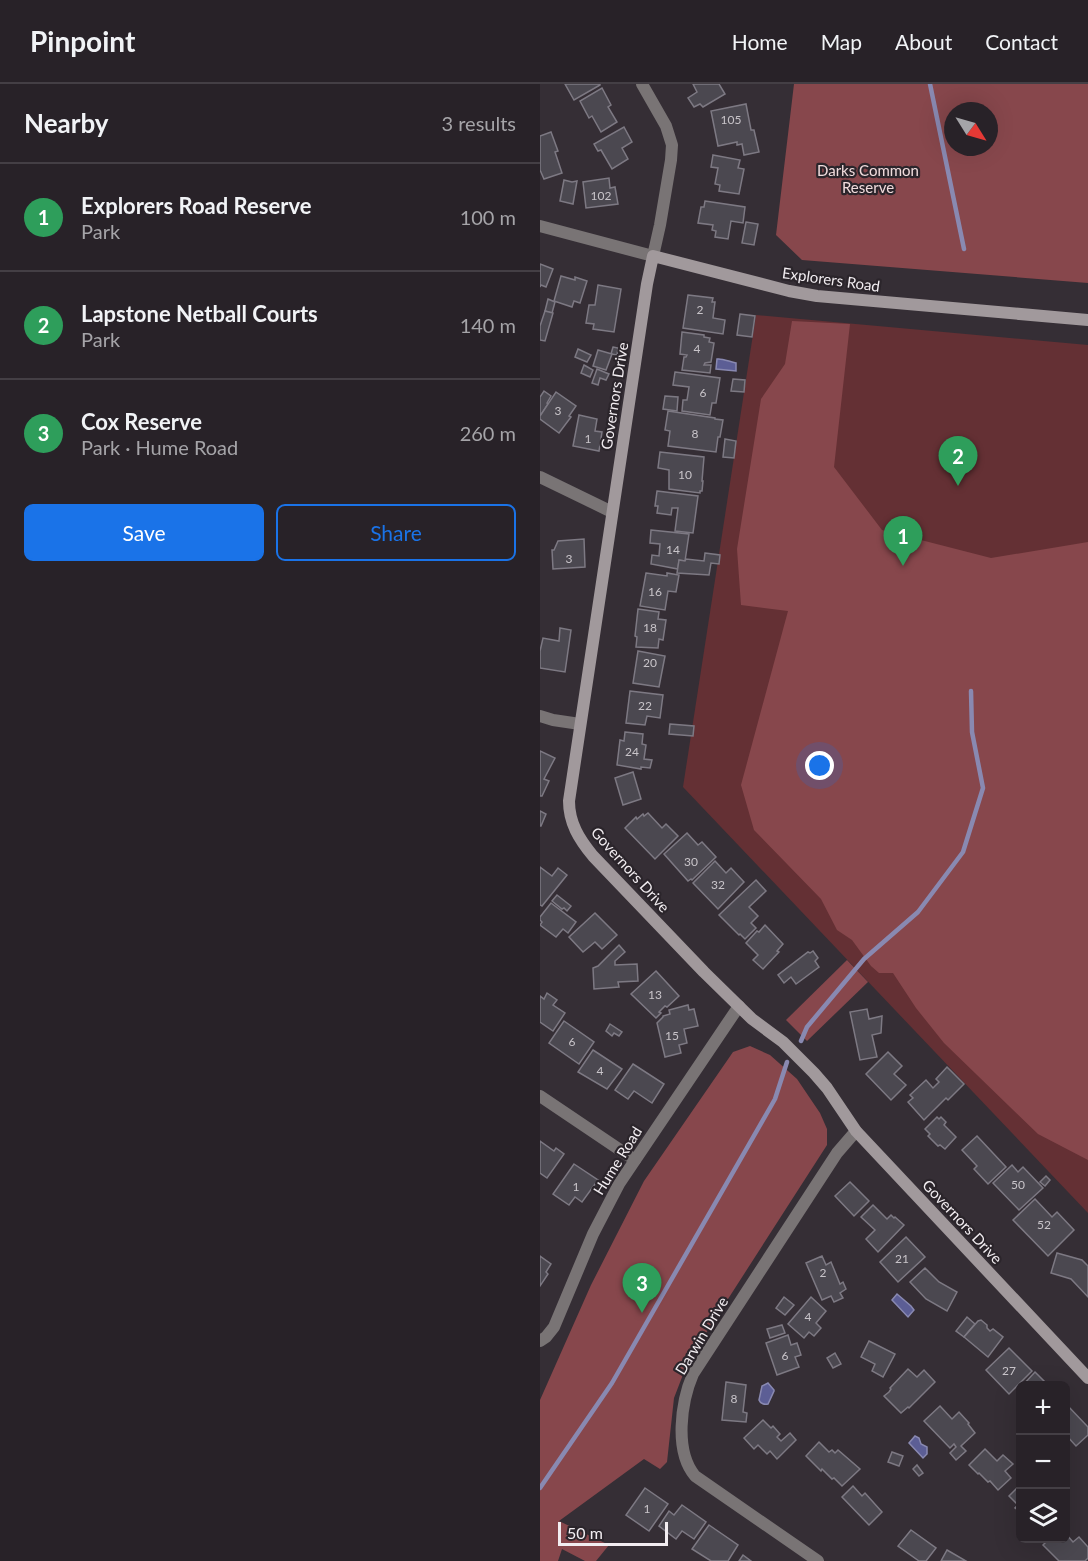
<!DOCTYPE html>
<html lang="en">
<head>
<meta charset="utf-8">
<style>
  body { margin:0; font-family:Lato,sans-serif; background:#342f34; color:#f1f3f6 }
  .controls { position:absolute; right:18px; bottom:18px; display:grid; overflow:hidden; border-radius:9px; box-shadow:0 6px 24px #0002 }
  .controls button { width:54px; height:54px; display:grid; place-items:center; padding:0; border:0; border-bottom:2px solid #443f45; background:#282228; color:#f1f3f6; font:30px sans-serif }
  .compass { position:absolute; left:404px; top:18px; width:54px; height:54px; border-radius:50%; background:#282228; box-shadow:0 6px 24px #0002; rotate:127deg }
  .scale { position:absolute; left:18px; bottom:15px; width:110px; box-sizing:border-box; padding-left:6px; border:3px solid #f2edf1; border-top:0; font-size:16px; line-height:21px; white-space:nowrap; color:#f2edf1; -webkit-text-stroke:4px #2b252b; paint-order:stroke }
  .you { position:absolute; left:280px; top:682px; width:21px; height:21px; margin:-15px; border:4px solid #fff; border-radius:50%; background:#1a73e8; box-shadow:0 0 0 9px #1a73e833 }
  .badge { display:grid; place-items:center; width:39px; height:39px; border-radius:50%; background:#1a73e8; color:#fff; font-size:20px; font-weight:700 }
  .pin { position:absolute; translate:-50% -50px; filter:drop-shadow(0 2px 3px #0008) }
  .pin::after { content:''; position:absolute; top:32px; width:21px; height:18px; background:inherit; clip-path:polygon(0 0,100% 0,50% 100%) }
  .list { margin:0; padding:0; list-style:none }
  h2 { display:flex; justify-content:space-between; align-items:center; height:78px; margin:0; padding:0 24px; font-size:26px }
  h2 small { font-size:20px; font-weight:400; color:#a5a4a8 }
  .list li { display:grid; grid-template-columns:39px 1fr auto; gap:18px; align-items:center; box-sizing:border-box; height:108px; padding:0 24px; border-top:2px solid #443f45 }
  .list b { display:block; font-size:22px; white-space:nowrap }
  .list p { margin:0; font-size:20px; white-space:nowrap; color:#a5a4a8 }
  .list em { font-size:20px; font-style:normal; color:#a5a4a8 }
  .actions { display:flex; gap:12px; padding:18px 24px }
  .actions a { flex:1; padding:14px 0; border:2px solid #1a73e8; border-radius:9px; text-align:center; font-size:21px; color:#1a73e8 }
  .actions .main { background:#1a73e8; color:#fff }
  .icon { flex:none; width:33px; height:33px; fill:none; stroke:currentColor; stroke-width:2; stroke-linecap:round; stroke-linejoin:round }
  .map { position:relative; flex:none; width:548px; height:1477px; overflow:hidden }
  header { display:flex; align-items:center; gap:36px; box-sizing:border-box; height:84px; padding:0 30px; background:#282228; border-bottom:2px solid #443f45 }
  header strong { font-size:28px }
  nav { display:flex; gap:33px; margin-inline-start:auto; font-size:21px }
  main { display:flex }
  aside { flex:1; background:#282228 }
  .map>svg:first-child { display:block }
</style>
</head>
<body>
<header>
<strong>Pinpoint</strong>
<nav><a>Home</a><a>Map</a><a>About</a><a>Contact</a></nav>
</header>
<main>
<aside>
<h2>Nearby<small>3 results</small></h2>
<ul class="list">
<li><span class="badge" style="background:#2e9e5b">1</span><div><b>Explorers Road Reserve</b><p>Park</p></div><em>100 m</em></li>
<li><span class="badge" style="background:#2e9e5b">2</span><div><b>Lapstone Netball Courts</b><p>Park</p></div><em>140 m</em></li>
<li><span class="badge" style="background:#2e9e5b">3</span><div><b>Cox Reserve</b><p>Park · Hume Road</p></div><em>260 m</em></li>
</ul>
<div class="actions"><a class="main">Save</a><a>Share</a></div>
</aside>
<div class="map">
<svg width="548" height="1477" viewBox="0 0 548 1477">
  <rect width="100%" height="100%" fill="#352e35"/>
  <path fill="#643034" d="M216 231 548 261V1129L143 703Z"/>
  <g fill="#87474c" fill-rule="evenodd">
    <path d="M254 0H548V199L262 176 236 151ZM413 27H449V63H413Z"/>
    <path d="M252 237 310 240 294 383 342 446 451 474 548 458V1076L498 1050 404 959 376 924 353 889H339L331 882 312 856 297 846 281 815 214 746 201 701 248 527 201 521 197 465 221 315 245 280Z"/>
    <path d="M307 876 328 898 267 957 246 936Z"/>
    <path d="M210 962 230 971 257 995 280 1029 287 1045V1061L161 1257 144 1288 134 1314 127 1378 120 1385 104 1375 19 1437 69 1461 56 1477H45L22 1465 18 1477H0V1316L51 1201 104 1097 193 968Z"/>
  </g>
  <g fill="#5c5e95" stroke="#8989b1" stroke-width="1.5">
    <path d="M177 275C182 274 190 278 196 279V287L176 285Z"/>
    <path d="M357 1210 371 1222 374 1226 368 1233 352 1216Z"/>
    <path d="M228 1299 234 1306V1307L228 1320C224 1321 220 1319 219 1316L222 1302Z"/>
    <path d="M375 1352 379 1354 381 1360 387 1363V1370L383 1374 369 1359Z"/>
  </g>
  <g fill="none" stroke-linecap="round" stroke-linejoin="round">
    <g stroke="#8989b1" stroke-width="4.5">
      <path d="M390 0 424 165"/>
      <path d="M261 957 267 943 324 875 378 828 423 768 443 704 432 648 431 607"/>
      <path d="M0 1404 72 1299 235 1015 247 978"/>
    </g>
  </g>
  <g fill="#4b4850" stroke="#7d7983" stroke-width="1.5">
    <path d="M25 0H60V1L34 16Z"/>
    <path d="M153 0H179L185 10 163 23 160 20 154 23 148 14 157 8Z"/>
    <path d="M62 4 71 21 68 23 77 38 61 48 52 32 49 34 40 17Z"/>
    <path d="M206 20 211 46H214L219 68 204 71 202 60 197 61V58L178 62 171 27Z"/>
    <path d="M84 43 92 58 82 64 88 75 72 85 61 66 58 67 54 60Z"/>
    <path d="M11 48 18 67 15 68 22 89 4 95 0 86V52Z"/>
    <path d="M173 71 200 76 198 84 204 85 199 110 179 107 180 101 175 100 178 84 171 83Z"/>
    <path d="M69 94 70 104 75 103 78 120 46 124 43 98Z"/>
    <path d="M24 96 32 98 37 97 33 120 20 117Z"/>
    <path d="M165 117 205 123 203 139 191 137 188 155 175 153 176 147 172 146 173 141 158 139 161 123H164Z"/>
    <path d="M206 138 218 140 214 161 202 159Z"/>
    <path d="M0 180 13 185 6 203 1 201 0 203Z"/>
    <path d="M21 192 35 196V193L47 197 40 219 34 217 32 223 14 217Z"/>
    <path d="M58 201 81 205 74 248 53 245 54 240 46 239 49 221H55Z"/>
    <path d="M148 211 173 214 172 218H175L173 234 185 236 183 250 143 244Z"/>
    <path d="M8 215 15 218 12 229 5 227Z"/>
    <path d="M5 227 13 229 5 257 0 256V242Z"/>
    <path d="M200 230 215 232 212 253 197 251Z"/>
    <path d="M142 248 164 251V253L170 254 169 258 174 259 171 278 165 279 164 281H171L170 289 142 286 144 273H146L147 271 140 270Z"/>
    <path d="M73 263 78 264 77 271 71 270Z"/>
    <path d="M38 265 51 271 47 278 35 273Z"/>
    <path d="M58 266 72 270 66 286 53 282Z"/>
    <path d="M44 281 53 286 50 293 41 289Z"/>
    <path d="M57 285 69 290 66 296 60 294 58 301 52 299Z"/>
    <path d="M135 288 180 294 176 319H172L170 331 142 327 143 316H147L149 303 133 301Z"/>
    <path d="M193 295 205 296 204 308 191 307Z"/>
    <path d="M4 307 11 312 7 319 8 320 0 332V313Z"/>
    <path d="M16 308 36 322 29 332 31 333 19 349 0 335V332Z"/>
    <path d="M125 312 138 313 137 327 123 325Z"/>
    <path d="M128 327 175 334V335L183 336 180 353H178L176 368 128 362 130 347 125 346Z"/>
    <path d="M39 331 57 335 55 347 62 348 59 367 33 362Z"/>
    <path d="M185 355 196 357 194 374 183 373Z"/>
    <path d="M120 368 164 373 162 397H163L162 407H160V409L129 405V386L118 384Z"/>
    <path d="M117 407 158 412 153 449 135 447 138 424H132L131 431 117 429 118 422H115Z"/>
    <path d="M111 446 149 450 145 477 139 476 138 485 111 480 112 471 119 472 120 460 110 459Z"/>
    <path d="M44 455 45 483 13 485 12 466H14L18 457Z"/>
    <path d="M165 469 180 471 179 480 171 479 169 491 137 489 139 476 145 477 146 475 164 477Z"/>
    <path d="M106 489 127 492V489L139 491 136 508 128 507 125 526 100 522Z"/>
    <path d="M98 525 119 528 118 535 126 536 123 556 119 555 118 564 96 563 97 553 95 552Z"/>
    <path d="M20 544 31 546 25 588 0 584V567L3 554 19 557Z"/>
    <path d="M98 567 125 572 119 603 93 599Z"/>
    <path d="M90 607 123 611 120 634 107 632 105 641 86 639Z"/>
    <path d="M130 640 154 642 153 652 129 650Z"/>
    <path d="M85 648 103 650 102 660 106 661 104 675 112 676 110 684 101 683V685L77 681 80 656 84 657Z"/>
    <path d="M0 667 15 674 4 695 9 697 2 712H0Z"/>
    <path d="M93 688 101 715 83 721 75 694Z"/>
    <path d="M0 727 6 730 1 742H0Z"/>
    <path d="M108 729 122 744 126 740 138 752 115 775 85 744 96 733 97 735 103 730 104 732Z"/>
    <path d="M147 749 158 761 162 758 176 773 152 796 151 795 148 797 124 770Z"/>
    <path d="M175 777 186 789 191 784 204 798 178 825 153 799Z"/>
    <path d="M0 783 12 792 18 784 27 791 2 822 0 821Z"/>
    <path d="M216 796 226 807 209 823 218 832 211 839 216 844 205 855 200 850 199 851 179 831Z"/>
    <path d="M17 811 31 822 27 827 24 824 22 825 12 817Z"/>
    <path d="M11 819 36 838 28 849 23 845 16 853 0 841 2 838 0 836V833Z"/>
    <path d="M55 829 77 851 62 865 55 858 43 868 29 853Z"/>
    <path d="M225 841 243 860 237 867 239 868 223 885 213 876 218 871 206 859 217 847 219 848Z"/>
    <path d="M79 861 85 868 75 877V881L97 880 98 897 78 898 79 903 54 905 53 884 58 882Z"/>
    <path d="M273 867 278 874 275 877 279 883 256 900 251 893 244 899 238 891 268 868 270 869Z"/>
    <path d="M116 887 139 912 127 923 125 922 119 928 121 929 116 934 91 910Z"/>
    <path d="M7 909 17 916 13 921 25 929 13 947 0 938V912L4 915Z"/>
    <path d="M148 921 149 926 154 925 158 942 144 945 147 959 139 961 141 969 125 973 117 939 123 933V932L130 930 129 926Z"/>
    <path d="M327 925 329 935 342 932 341 949 332 951 337 973 320 976 310 928Z"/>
    <path d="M24 937 54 958 39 980 9 959Z"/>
    <path d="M70 940 82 948 79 952 74 949 72 952 66 947Z"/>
    <path d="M53 966 82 985 67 1005 38 988Z"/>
    <path d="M348 968 362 982 354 990 366 1001 351 1016 326 990Z"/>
    <path d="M93 980 124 1000 112 1019 94 1007 88 1015 75 1006Z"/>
    <path d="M407 983 424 1000 408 1016 406 1014 384 1036 368 1018 373 1014 370 1011 386 996 393 1004 399 998 396 995Z"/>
    <path d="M397 1033 399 1035 401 1033 406 1038 404 1041 416 1053 405 1065 400 1061 398 1062 388 1052 390 1050 385 1045Z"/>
    <path d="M437 1052 466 1083 448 1100 434 1085 437 1082 422 1066Z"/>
    <path d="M0 1057 14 1067 16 1064 24 1070 7 1094 0 1089Z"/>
    <path d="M34 1080 58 1096 42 1118 35 1113 29 1121 13 1110Z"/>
    <path d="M472 1081 478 1088 483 1083 503 1104 479 1126 453 1099Z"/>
    <path d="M506 1092 510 1096 505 1102 500 1098Z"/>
    <path d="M310 1098 329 1117 314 1132 295 1112Z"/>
    <path d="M495 1115 512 1133 517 1128 534 1146 508 1172 473 1136Z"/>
    <path d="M333 1121 347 1135 351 1131 354 1134 355 1133 364 1141 338 1168 326 1155 335 1146 321 1133Z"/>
    <path d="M366 1153 385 1173 358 1198 340 1178Z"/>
    <path d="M517 1169 542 1176 548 1182V1213L531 1195 511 1189Z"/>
    <path d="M0 1172 11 1180 6 1188 8 1190 0 1202Z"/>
    <path d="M282 1172 286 1181 291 1178 300 1200 303 1198 306 1205 300 1209 303 1214 294 1218 291 1212 282 1216 266 1179Z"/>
    <path d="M385 1184 399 1198 417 1208 407 1227 386 1215 370 1198Z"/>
    <path d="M244 1213 254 1221 245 1231 236 1224Z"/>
    <path d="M271 1213 286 1227 276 1239 281 1244 274 1252 269 1248 264 1254 248 1240Z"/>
    <path d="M427 1233 435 1240 424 1253 416 1247Z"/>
    <path d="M441 1236 447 1241V1244L450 1247 453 1245 463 1253 448 1273 424 1253 438 1237Z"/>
    <path d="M242 1241 245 1249 230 1254 227 1245Z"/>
    <path d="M248 1251 251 1261 257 1259 261 1271 255 1273 259 1283 237 1291 226 1259Z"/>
    <path d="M329 1257 355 1270 343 1293 332 1287 335 1280 321 1273Z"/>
    <path d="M469 1264 492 1287 469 1310 446 1286Z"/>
    <path d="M295 1269 301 1280 293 1284 287 1274Z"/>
    <path d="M368 1285 377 1293 384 1286 395 1298 369 1324 368 1323 361 1329 344 1312 349 1308 351 1305 350 1304Z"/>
    <path d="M495 1288 509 1302H482Z"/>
    <path d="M186 1298 206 1301 203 1328 207 1329 206 1338 182 1336Z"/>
    <path d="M527 1321 548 1343V1351L536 1362 526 1351V1322Z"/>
    <path d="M400 1322 412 1335 419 1328 429 1339 428 1340 435 1349 421 1362 426 1367 416 1376 410 1369 416 1363 414 1360 410 1364 384 1337Z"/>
    <path d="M223 1336 231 1344 233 1342 240 1350 237 1353 241 1357 250 1349 256 1356 237 1375 230 1367 227 1370 218 1361 214 1365 204 1354Z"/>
    <path d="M279 1358 289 1368 292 1366 295 1369 298 1366 320 1385 302 1402 294 1394 292 1395 282 1385 281 1387 266 1372Z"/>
    <path d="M445 1365 457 1377 463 1371 473 1380 465 1387 471 1394 458 1406 450 1397 448 1398 439 1389 438 1390 429 1381Z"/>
    <path d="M352 1368 363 1372 359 1382 348 1378Z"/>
    <path d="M377 1381 383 1389 379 1392 373 1385Z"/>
    <path d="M481 1400V1428L475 1424 478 1421 469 1412Z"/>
    <path d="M313 1402 322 1412 325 1409 342 1428 329 1441 302 1413Z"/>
    <path d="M105 1404 128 1420 109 1447 86 1431Z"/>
    <path d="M142 1421 166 1438 154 1455 142 1447 136 1455 119 1442 129 1427 134 1431Z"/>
    <path d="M169 1441 198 1461 188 1477H171L152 1465Z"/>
    <path d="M371 1446 396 1464 386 1477H379L358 1462Z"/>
    <path d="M526 1450 533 1458 539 1453 548 1463V1474L545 1477H519L503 1461 510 1454H526Z"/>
    <path d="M407 1466 426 1477H401Z"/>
    <path d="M203 1471 211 1477H199Z"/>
  </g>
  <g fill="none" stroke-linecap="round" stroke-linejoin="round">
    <g stroke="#797475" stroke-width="12">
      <path d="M0 142 113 172 120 141 131 76 132 61 126 42 102 0"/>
      <path d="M0 393 72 428"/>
      <path d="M0 632 13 636 40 640"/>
      <path d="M0 1012 95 1076"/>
      <path d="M0 1257 6 1253 14 1243 53 1150 79 1100 199 922"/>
      <path d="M278 1477 155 1392C134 1367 141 1318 153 1290L297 1069 316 1047"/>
    </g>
    <path stroke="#a1999c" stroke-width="12" d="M548 236 277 212 249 207 113 172 107 200 29 717C29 739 39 755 53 772L164 888 212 935 243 958 274 989 287 1004 316 1047 548 1294"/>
  </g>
  <g text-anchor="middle" stroke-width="4.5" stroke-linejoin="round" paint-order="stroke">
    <g font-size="12" fill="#c8c4c9">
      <text x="191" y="40">105</text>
      <text x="61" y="116">102</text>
      <text x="160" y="230">2</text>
      <text x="157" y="269">4</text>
      <text x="163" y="313">6</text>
      <text x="18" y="331">3</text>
      <text x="155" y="354">8</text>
      <text x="48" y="359">1</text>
      <text x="145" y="395">10</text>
      <text x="133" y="470">14</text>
      <text x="29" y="479">3</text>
      <text x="115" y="512">16</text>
      <text x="110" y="548">18</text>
      <text x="110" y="583">20</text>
      <text x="105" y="626">22</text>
      <text x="92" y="672">24</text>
      <text x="151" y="782">30</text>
      <text x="178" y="805">32</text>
      <text x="115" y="915">13</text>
      <text x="132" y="956">15</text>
      <text x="32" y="962">6</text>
      <text x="60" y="991">4</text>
      <text x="478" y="1105">50</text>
      <text x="36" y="1107">1</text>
      <text x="504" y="1145">52</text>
      <text x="362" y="1179">21</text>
      <text x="283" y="1193">2</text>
      <text x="268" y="1237">4</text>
      <text x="245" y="1276">6</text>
      <text x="469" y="1291">27</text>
      <text x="194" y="1319">8</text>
      <text x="107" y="1429">1</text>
    </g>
    <g font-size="15" fill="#f1dcdd" stroke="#2b252b">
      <text x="328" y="92">Darks Common<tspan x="328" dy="17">Reserve</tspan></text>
    </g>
    <g font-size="15" fill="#f2edf1" stroke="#2b252b">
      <text transform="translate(291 196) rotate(8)" y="5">Explorers Road</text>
      <text transform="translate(75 312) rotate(-81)" y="5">Governors Drive</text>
      <text transform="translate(90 786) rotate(48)" y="5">Governors Drive</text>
      <text transform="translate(78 1077) rotate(-58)" y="5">Hume Road</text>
      <text transform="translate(422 1138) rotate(47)" y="5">Governors Drive</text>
      <text transform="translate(162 1252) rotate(-59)" y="5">Darwin Drive</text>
    </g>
  </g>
</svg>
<div class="controls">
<button>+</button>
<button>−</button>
<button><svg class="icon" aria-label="layers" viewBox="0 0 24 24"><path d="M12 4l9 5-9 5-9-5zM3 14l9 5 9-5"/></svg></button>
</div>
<svg class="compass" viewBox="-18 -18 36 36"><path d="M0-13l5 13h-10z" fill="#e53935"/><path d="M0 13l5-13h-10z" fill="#a5a4a8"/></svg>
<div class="scale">50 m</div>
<div class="you"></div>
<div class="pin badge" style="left:363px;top:482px;background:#2e9e5b">1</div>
<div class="pin badge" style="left:418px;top:402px;background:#2e9e5b">2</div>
<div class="pin badge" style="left:102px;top:1229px;background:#2e9e5b">3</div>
</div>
</main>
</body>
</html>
